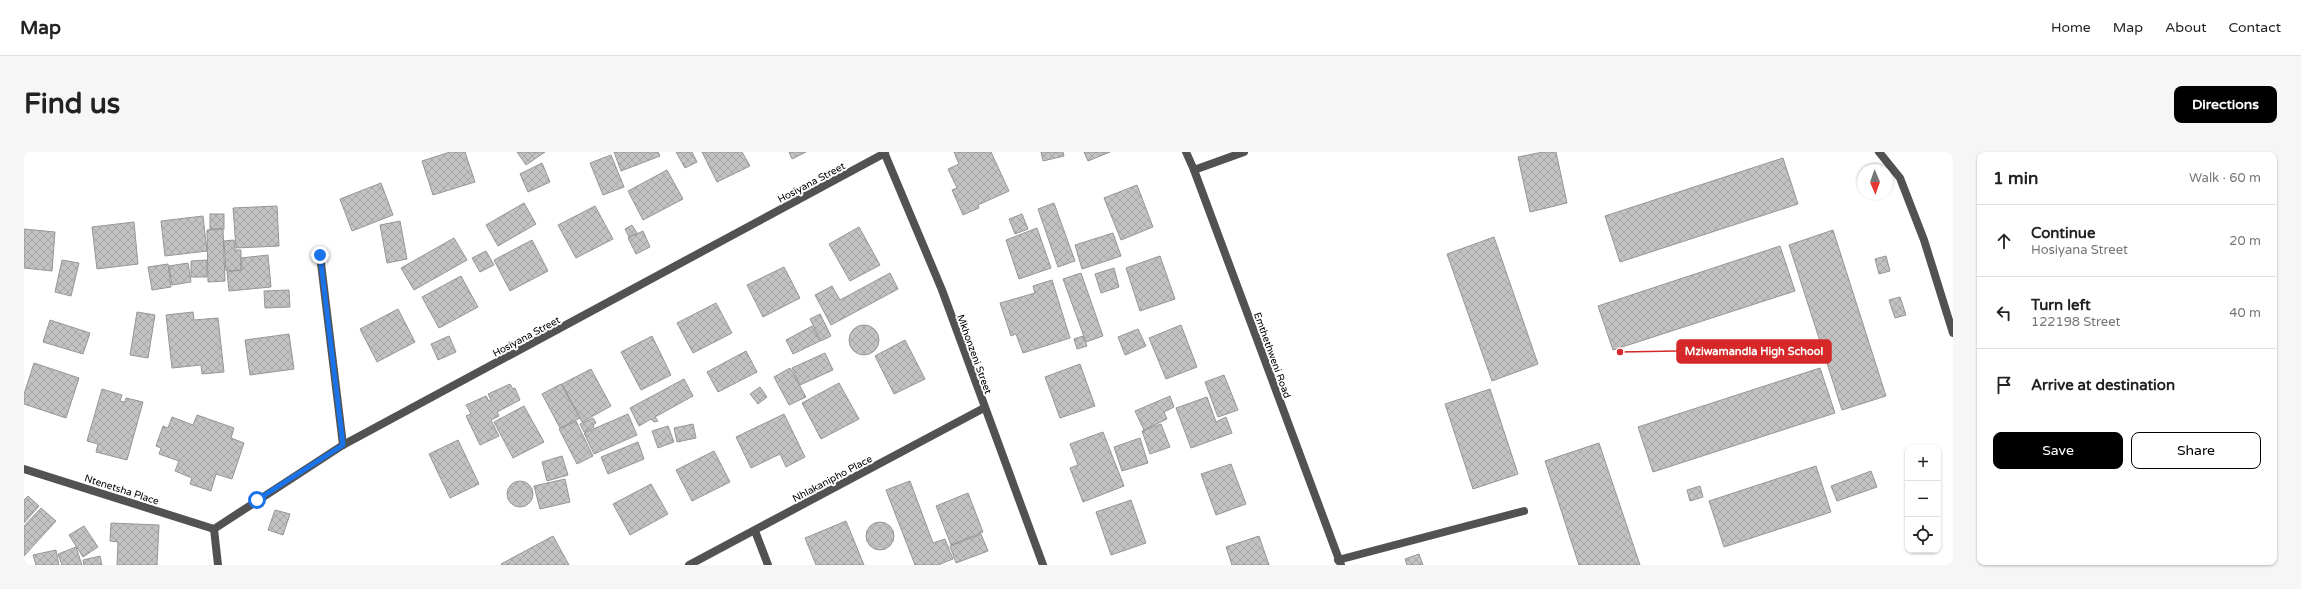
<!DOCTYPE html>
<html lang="en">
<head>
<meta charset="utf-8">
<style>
  body { margin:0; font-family:"Varela Round",sans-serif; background:#f6f6f6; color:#222 }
  .controls { position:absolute; right:12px; bottom:12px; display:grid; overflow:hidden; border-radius:8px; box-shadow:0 1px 3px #0004 }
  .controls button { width:36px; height:36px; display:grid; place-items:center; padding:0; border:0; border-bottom:1px solid #e0e0e0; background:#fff; color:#222; font:20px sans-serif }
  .compass { position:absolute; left:1833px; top:12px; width:36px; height:36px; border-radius:50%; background:#fff; box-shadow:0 1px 3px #0004; rotate:178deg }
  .stop { position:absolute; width:12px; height:12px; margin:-9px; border:3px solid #1a73e8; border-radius:50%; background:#fff }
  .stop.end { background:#1a73e8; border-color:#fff; box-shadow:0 1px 4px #0008 }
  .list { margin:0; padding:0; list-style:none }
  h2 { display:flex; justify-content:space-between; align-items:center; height:52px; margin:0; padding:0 16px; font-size:17px }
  h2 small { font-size:13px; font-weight:400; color:#767676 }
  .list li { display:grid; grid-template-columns:26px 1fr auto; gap:12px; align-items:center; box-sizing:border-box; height:72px; padding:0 16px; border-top:1px solid #e0e0e0 }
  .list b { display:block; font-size:15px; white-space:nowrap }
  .list p { margin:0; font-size:13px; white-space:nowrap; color:#767676 }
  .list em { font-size:13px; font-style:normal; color:#767676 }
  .actions { display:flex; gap:8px; padding:12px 16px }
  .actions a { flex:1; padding:9px 0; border:1px solid #000; border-radius:8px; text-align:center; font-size:14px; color:#000 }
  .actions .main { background:#000; color:#fff }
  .icon { flex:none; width:22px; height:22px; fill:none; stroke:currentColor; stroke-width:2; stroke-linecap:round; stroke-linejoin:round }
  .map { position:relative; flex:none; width:1929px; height:413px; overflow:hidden; border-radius:8px }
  header { display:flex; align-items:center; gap:24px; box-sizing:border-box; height:56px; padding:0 20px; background:#fff; border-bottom:1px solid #e0e0e0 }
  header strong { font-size:19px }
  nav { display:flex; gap:22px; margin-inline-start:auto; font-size:14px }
  .intro { display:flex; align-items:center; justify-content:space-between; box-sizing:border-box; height:96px; padding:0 24px }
  h1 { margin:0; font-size:28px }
  .button { padding:10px 18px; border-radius:8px; background:#000; color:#fff; font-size:14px; font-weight:700 }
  main { display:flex; gap:24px; padding:0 24px }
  aside { flex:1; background:#fff; border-radius:8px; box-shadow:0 1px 3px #0004 }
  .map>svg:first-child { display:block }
</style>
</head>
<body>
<header>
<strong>Map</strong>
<nav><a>Home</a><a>Map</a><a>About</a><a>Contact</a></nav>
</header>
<div class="intro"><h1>Find us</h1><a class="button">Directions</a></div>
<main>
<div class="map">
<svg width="1929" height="413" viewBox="0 0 1929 413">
  <defs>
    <pattern id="building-cross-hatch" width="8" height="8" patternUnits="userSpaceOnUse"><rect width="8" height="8" fill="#c2c2c2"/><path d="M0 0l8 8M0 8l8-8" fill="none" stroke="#a5a5a5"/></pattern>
  </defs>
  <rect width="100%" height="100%" fill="#fff"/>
  <g fill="url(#building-cross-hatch)" stroke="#969696">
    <path d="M426 0H441L451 30 409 43 398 9Z"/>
    <path d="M493 0H521L502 13Z"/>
    <path d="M590 0H634L636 4 597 19Z"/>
    <path d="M652 0H668L673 10 661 16Z"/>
    <path d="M678 0H718L726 14 693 30Z"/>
    <path d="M765 0H782L768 7Z"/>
    <path d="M930 0H967L985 39 954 53 955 56 939 63 928 38 933 36 924 17 935 12Z"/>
    <path d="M1017 0H1039L1040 4 1019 9Z"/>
    <path d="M1060 0H1086L1064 9Z"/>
    <path d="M1519 0H1532L1543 51 1506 60 1494 5Z"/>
    <path d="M587 3 600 35 579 43 566 11Z"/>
    <path d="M1759 6 1774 52 1596 110 1581 64Z"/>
    <path d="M518 11 526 30 504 40 496 22Z"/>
    <path d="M643 18 659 47 619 68 604 39Z"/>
    <path d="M357 31 369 63 328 79 316 47Z"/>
    <path d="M1113 33 1129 75 1097 88 1080 46Z"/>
    <path d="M500 51 512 72 474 94 462 73Z"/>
    <path d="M1030 51 1051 109 1034 115 1014 57Z"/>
    <path d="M253 54 255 94 212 96 209 56Z"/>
    <path d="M571 54 589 87 552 106 534 73Z"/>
    <rect x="186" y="62" width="14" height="15"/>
    <path d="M998 62 1004 77 991 82 985 67Z"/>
    <path d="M179 64 183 99 141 104 137 69Z"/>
    <path d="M376 69 383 107 363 111 356 73Z"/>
    <path d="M110 70 114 112 73 117 68 75Z"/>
    <path d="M608 73 613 81 605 85 601 77Z"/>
    <path d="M835 75 856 113 826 129 805 92Z"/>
    <path d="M1013 76 1027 116 995 127 982 88Z"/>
    <path d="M0 77 31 80 28 119 0 116Z"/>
    <path d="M199 77 201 129 184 130 183 78Z"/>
    <path d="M1809 78 1862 244 1818 258 1765 93Z"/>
    <path d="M619 79 626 95 612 102 604 86Z"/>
    <path d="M1089 81 1097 104 1058 117 1051 93Z"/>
    <path d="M1470 85 1514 212 1468 229 1423 102Z"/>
    <path d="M430 86 443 108 390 138 377 116Z"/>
    <path d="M210 88 211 98H217V118L202 119 200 89Z"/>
    <path d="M508 88 524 119 486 139 470 108Z"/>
    <path d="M1756 94 1771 139 1589 198 1574 154Z"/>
    <path d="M462 99 470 113 456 120 448 106Z"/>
    <path d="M244 103 247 135 205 139 203 120 218 118 217 106Z"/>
    <path d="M1136 104 1151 147 1116 159 1102 116Z"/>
    <path d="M1862 104 1866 119 1855 122 1851 107Z"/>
    <path d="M38 108 55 111 47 144 31 140Z"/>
    <path d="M183 108V125H167V109Z"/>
    <path d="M164 111 167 130 148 133 145 114Z"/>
    <path d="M144 112 147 135 128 138 124 115Z"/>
    <path d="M760 115 776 146 739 165 723 133Z"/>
    <path d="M1090 116 1095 135 1077 141 1071 122Z"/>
    <path d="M866 121 874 137 807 173 791 143 808 134 816 148Z"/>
    <path d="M1057 121 1079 184 1062 190 1039 127Z"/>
    <path d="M437 124 454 155 415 176 398 145Z"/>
    <path d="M1028 128 1046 186 999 201 992 182 987 184 976 151 1011 141 1009 134Z"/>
    <path d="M265 138 266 155 241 156 240 139Z"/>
    <path d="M1876 145 1882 163 1871 166 1865 148Z"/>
    <path d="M692 151 708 181 669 201 653 171Z"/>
    <path d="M374 157 391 190 353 210 336 177Z"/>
    <path d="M113 160 131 163 124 206 106 203Z"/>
    <path d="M169 160 170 168 194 166 200 220 178 222 177 213 148 216 142 163Z"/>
    <path d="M796 162 807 184 797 189 786 167Z"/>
    <path d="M26 168 66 181 59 202 19 190Z"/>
    <path d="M1157 173 1173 215 1142 227 1125 186Z"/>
    <circle cx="840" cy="188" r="15"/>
    <path d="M788 174 796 189 769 202 762 188Z"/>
    <path d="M1114 177 1122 194 1101 203 1094 185Z"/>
    <path d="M265 182 270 217 226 223 221 188Z"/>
    <path d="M425 184 432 200 414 208 407 192Z"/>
    <path d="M628 184 647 223 617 238 597 200Z"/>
    <path d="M1059 184 1063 194 1053 197 1050 187Z"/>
    <path d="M881 188 901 227 870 242 851 204Z"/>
    <path d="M722 199 733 220 694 240 683 220Z"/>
    <path d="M801 201 809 218 776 233 768 216Z"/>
    <path d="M10 211 55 226 42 266 0 252V242Z"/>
    <path d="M1056 212 1071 254 1036 266 1021 225Z"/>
    <path d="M766 216 782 245 765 253 750 225Z"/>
    <path d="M1796 216 1811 261 1629 320 1614 275Z"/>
    <path d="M567 217 587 254 558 270 538 232Z"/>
    <path d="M1200 223 1214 258 1194 265 1181 230Z"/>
    <path d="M660 227 669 244 631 265 634 269 630 270 627 267 615 274 606 256Z"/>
    <path d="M815 231 835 267 797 287 778 251Z"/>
    <path d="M486 232 489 237 491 236 496 248 473 260 475 264 467 268 475 284 456 293 442 264 447 262 442 253 462 244 465 249 467 248 464 242Z"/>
    <path d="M537 232 556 266 536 276 518 242Z"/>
    <path d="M736 235 743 245 734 252 726 242Z"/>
    <path d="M78 237 98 243 96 249 101 250 102 246 119 250 103 308 72 300 74 292 63 289Z"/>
    <path d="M1466 237 1494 322 1449 337 1421 252Z"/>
    <path d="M1146 244 1150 255 1140 260 1143 267 1120 278 1111 259Z"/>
    <path d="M1183 245 1192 270 1202 265 1208 281 1167 296 1152 256Z"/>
    <path d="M500 254 520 290 489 306 470 270Z"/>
    <path d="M604 262 613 283 570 302 560 281Z"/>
    <path d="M760 262 781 305 762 315 756 302 727 316 712 285Z"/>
    <path d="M173 263 210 276 207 286 220 291 208 327 192 322 187 339 166 332 168 326 151 319 155 309 135 302 137 296 132 294 139 274 144 276 148 265 169 273Z"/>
    <path d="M569 266 572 271 569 273 570 275 560 280 556 272Z"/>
    <path d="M552 269 569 304 553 312 535 277Z"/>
    <path d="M669 272 672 286 653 290 650 276Z"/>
    <path d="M1137 272 1146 295 1126 302 1118 279Z"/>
    <path d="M644 274 650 290 634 296 628 279Z"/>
    <path d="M1079 280 1100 334 1059 350 1046 316 1054 313 1046 292Z"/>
    <path d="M1116 286 1124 311 1098 319 1090 295Z"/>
    <path d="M434 288 455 332 426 346 405 302Z"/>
    <path d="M614 290 620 307 584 322 577 305Z"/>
    <path d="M1575 291 1616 413H1555L1521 309Z"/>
    <path d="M690 299 706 330 668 349 652 318Z"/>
    <path d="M538 304 544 323 523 329 518 310Z"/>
    <path d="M1207 312 1222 352 1192 363 1177 322Z"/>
    <path d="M1792 314 1807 360 1700 395 1685 349Z"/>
    <path d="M1847 319 1853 335 1813 349 1807 334Z"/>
    <path d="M541 327 546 350 516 357 510 334Z"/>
    <path d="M886 329 909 391 921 387 929 407 914 413H891L862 338Z"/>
    <circle cx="496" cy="342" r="13"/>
    <path d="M627 332 644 362 606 383 589 352Z"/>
    <path d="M1676 334 1679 345 1666 349 1663 338Z"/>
    <path d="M944 341 959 380 927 393 912 354Z"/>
    <path d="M4 344 15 354 0 371V348Z"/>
    <path d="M1107 348 1122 391 1087 403 1072 360Z"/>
    <path d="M17 356 32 369 0 404V374Z"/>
    <path d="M251 358 266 362 259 383 244 378Z"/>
    <path d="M822 369 840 413H792L781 386Z"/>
    <circle cx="856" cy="384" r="14"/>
    <path d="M87 371 135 373 133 413H93L94 390 86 389Z"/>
    <path d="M60 374 74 395 59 405 45 383Z"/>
    <path d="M957 382 964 399 932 411 926 394Z"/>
    <path d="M529 384 545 413H478L477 412Z"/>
    <path d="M1235 384 1245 413H1208L1202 395Z"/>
    <path d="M52 395 58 413H38L34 402Z"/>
    <path d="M32 398 35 413H12L9 403Z"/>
    <path d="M1395 402 1399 413H1383L1381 407Z"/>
    <path d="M76 404 78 413H60L59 408Z"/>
  </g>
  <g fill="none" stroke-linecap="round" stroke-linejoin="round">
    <path stroke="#525252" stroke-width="8" d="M1314 408 1500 359"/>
    <g stroke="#525252" stroke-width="8">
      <path d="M860 0 918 138 1019 413"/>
      <path d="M1855 0 1876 26 1900 88 1929 181"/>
      <path d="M1170 18 1220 0"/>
      <path d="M296 103 319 293"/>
      <path d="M0 317 190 377"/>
      <path d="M731 379 744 413"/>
      <path d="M194 413 190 377 319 293 861 1"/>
      <path d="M665 413 960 256"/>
    </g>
    <path stroke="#525252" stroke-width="8" d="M1162 0 1170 18 1317 413"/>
  </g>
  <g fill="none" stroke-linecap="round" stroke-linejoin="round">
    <path stroke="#1a73e8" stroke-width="5" d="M233 348 319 293 296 103"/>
  </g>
  <g text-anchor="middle" stroke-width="4" stroke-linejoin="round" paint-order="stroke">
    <g font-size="10" fill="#000" stroke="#fff">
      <text transform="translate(787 30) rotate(-28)" y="4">Hosiyana Street</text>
      <text transform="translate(502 184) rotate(-28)" y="4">Hosiyana Street</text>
      <text transform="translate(951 202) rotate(70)" y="4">Mkhonzeni Street</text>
      <text transform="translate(1249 203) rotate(70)" y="4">Emthethweni Road</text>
      <text transform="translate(808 326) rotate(-28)" y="4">Nhlakanipho Place</text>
      <text transform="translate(98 337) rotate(18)" y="4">Ntenetsha Place</text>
    </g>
  </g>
  <path fill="none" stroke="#d62828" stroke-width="1.5" d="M1596 200L1653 199"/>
  <circle fill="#d62828" stroke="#fff" stroke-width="1.5" cx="1596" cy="200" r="4"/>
  <rect fill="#d62828" stroke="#d62828" stroke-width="1.5" x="1653" y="188" width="154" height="23" rx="4"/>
  <g font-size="11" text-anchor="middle" font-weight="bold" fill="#fff">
    <text x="1730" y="203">Mziwamandla High School</text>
  </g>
</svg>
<div class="controls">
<button>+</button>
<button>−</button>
<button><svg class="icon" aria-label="locate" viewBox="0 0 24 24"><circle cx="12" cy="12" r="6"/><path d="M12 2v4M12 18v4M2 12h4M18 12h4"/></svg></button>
</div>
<svg class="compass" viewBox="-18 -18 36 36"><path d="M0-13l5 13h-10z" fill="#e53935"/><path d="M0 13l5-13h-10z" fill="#767676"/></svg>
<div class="stop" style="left:233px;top:348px"></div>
<div class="stop end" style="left:296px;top:103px"></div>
</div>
<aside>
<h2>1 min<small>Walk · 60 m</small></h2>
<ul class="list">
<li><svg class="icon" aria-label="ahead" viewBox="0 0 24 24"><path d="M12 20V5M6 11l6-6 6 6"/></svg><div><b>Continue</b><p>Hosiyana Street</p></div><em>20 m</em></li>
<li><svg class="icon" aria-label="left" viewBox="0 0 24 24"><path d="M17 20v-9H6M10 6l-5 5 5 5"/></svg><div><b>Turn left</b><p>122198 Street</p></div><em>40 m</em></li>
<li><svg class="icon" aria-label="arrive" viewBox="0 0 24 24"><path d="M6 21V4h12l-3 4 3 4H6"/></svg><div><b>Arrive at destination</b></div></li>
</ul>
<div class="actions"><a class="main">Save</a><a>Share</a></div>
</aside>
</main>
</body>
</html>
